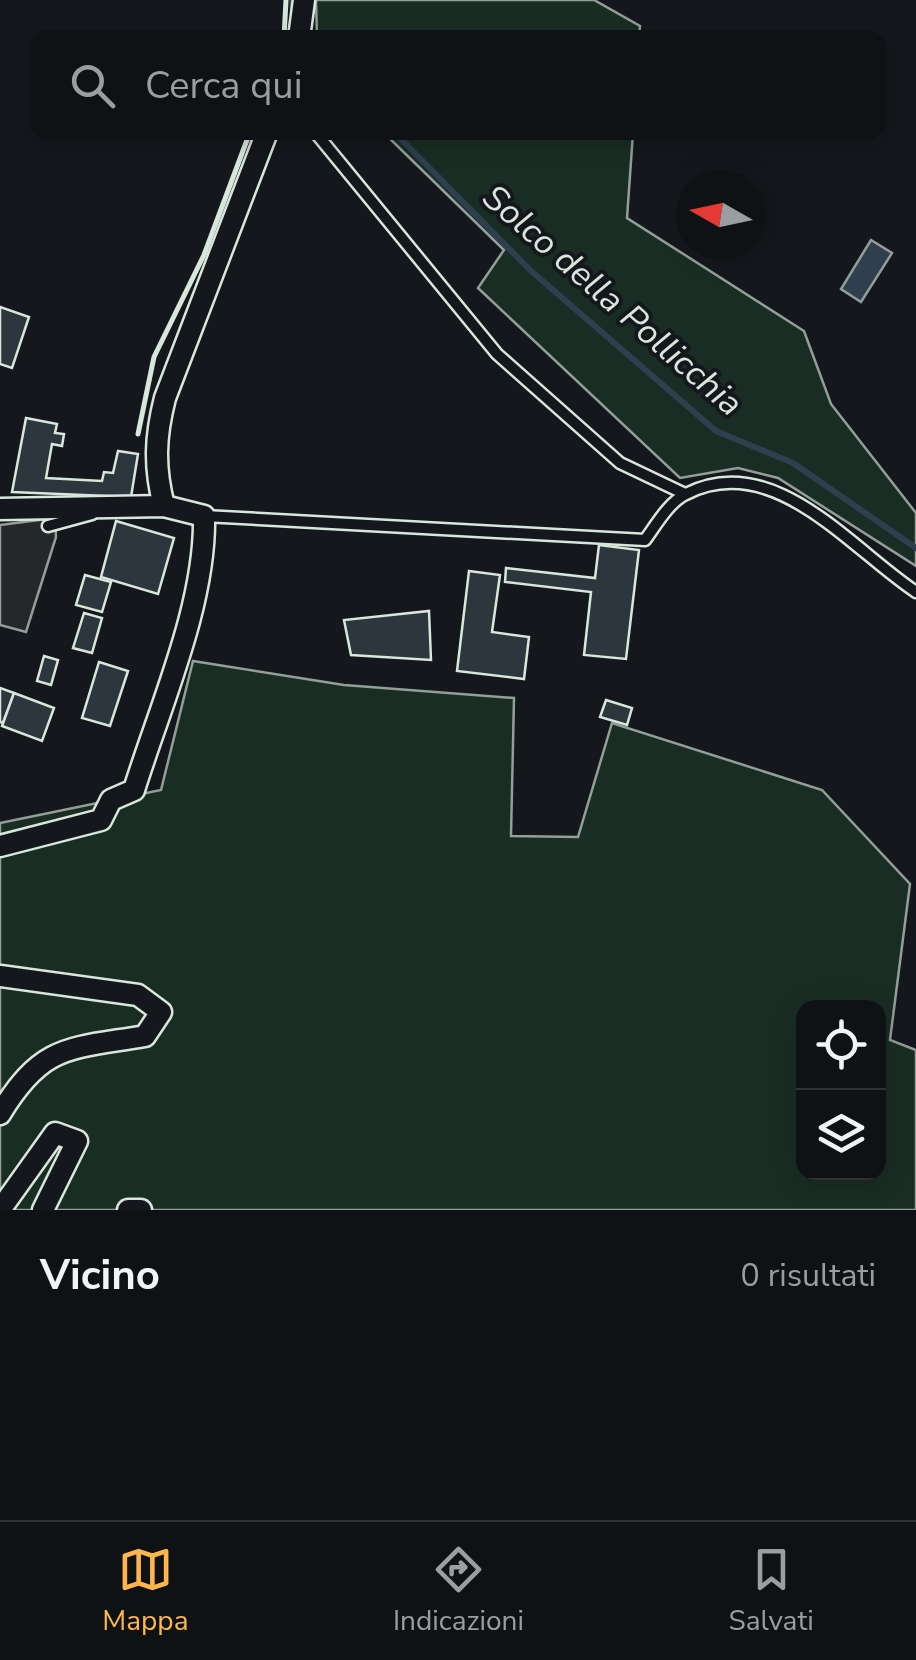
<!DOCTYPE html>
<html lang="it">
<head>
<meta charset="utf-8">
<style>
  body { margin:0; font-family:"Nunito Sans",sans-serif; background:#1d2022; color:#f1f3f6 }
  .controls { position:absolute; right:30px; bottom:30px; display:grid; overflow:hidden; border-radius:20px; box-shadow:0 5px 25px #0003 }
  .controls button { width:90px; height:90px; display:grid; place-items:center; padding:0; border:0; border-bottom:2px solid #2f3234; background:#0f1215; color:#f1f3f6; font:50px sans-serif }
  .compass { position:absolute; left:676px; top:170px; width:90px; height:90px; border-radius:50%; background:#0f1215; box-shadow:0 5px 25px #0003; rotate:279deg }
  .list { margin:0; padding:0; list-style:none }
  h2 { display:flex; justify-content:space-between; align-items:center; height:130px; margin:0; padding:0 40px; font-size:42px }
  h2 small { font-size:32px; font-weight:400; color:#9b9ea0 }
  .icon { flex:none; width:55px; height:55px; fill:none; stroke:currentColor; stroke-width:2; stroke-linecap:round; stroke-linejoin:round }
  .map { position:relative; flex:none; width:916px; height:1210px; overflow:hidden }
  .search { position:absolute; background:#0f1215; box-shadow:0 5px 25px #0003; left:30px; right:30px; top:30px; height:110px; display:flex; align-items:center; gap:25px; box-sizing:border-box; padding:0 35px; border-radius:20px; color:#9b9ea0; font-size:38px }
  .sheet { height:310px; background:#0f1215 }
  nav { display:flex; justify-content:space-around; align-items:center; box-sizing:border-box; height:140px; border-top:2px solid #2f3234; background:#0f1215; font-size:28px; color:#9b9ea0 }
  nav a { display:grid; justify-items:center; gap:5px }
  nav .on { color:#ffb74d }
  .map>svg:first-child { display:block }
</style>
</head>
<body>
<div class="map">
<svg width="916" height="1210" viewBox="0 0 916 1210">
  <rect width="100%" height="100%" fill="#14181c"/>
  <g fill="#1a2d24" stroke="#939e99" stroke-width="2.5" fill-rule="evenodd">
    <path d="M316 0H594L640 26 639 37H317Z"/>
    <path d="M384 133H633L627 218 804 331 831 404 916 513V566L778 478 738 468 680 478 478 288 504 250Z"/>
    <path d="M193 661 344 685 514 698 511 836 578 837 612 723 822 790 910 884 890 1040 916 1050V1210H0V823L161 790ZM804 1008H878V1172H804Z"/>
  </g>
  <path fill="#24282b" stroke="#939e99" stroke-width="2.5" d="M55 518 56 537 26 632 0 625V525Z"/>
  <path fill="#2f3f4d" stroke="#939e99" stroke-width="2.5" d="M871 240 892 253 861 302 841 289Z"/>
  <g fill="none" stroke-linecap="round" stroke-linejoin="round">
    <g stroke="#2f3f4d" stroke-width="6">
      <path d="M292 0 293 19"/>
      <path d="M394 132 530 270 716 431 793 463 916 548"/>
    </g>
  </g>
  <g fill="#2c363c" stroke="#d8e6dc" stroke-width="2.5">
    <path d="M0 307 29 317 12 368 0 364Z"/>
    <path d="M26 418 57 424 55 433 64 434 62 446 52 444 46 478 102 481 104 472 113 473 118 451 138 454 131 497 12 492Z"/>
    <path d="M116 521 174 538 158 594 101 577Z"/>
    <path d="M599 545 639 550 626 659 584 655 591 592 505 582 506 568 595 578Z"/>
    <path d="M469 571 500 575 492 632 529 637 524 679 457 671Z"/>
    <path d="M85 575 111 582 102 612 76 605Z"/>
    <path d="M429 611 431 660 351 655 344 620Z"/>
    <path d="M84 613 102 618 92 653 73 648Z"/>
    <path d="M44 656 58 660 51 685 37 681Z"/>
    <path d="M99 662 128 671 110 726 82 718Z"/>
    <path d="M0 688 14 693 3 723 0 722Z"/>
    <path d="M14 693 54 708 42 741 2 726Z"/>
    <path d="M606 700 632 708 627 725 600 717Z"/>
  </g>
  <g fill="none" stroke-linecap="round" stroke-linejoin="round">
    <g stroke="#d8e6dc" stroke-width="15">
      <g id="lane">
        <path d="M315 132 497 354 620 463 685 494"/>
        <path d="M204 516 645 540C656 525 669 502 686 494 773 449 851 549 916 592"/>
        <path d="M48 526 92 514"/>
      </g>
    </g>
    <g stroke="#d8e6dc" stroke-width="25">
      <g id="street">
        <path d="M299 38 304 0"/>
        <path d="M164 506C154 467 155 437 165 398L267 132"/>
        <path d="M0 509 164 506 204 516C206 604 160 706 134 790L111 800 101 820 0 846"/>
        <path d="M0 976 138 995 161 1012 145 1036C70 1049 43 1043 0 1114"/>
        <path d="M0 1210 55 1133 77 1141 43 1210"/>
        <path d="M128 1210H141"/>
      </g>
    </g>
    <use href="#lane" stroke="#14181c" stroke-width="10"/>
    <use href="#street" stroke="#14181c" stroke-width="20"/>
    <g stroke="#d8e6dc" stroke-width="5">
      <path d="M284 38 286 0"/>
      <path d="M138 434 154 357 204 255 250 132"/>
    </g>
  </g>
  <g text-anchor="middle" stroke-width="8" stroke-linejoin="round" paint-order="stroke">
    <g font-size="35" font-style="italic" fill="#d8e6dc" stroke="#14181c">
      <text transform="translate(613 300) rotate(41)" y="12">Solco della Pollicchia</text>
    </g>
  </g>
</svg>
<div class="controls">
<button><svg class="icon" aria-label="locate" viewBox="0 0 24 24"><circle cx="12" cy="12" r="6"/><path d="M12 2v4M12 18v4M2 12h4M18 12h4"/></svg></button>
<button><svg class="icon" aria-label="layers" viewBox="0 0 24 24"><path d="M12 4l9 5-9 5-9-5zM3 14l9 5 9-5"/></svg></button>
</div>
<svg class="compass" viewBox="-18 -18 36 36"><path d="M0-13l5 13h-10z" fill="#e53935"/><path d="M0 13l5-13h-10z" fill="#9b9ea0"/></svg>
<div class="search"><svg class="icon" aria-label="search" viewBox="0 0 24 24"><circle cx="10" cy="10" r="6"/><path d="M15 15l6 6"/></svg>Cerca qui</div>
</div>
<section class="sheet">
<h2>Vicino<small>0 risultati</small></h2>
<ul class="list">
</ul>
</section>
<nav>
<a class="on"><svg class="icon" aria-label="map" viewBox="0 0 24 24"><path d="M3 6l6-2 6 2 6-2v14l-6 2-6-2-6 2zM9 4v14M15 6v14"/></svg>Mappa</a>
<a><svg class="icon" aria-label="directions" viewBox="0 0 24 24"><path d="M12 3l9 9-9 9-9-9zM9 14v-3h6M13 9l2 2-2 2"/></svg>Indicazioni</a>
<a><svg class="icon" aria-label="saved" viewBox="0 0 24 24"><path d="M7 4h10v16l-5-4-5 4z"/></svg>Salvati</a>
</nav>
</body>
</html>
